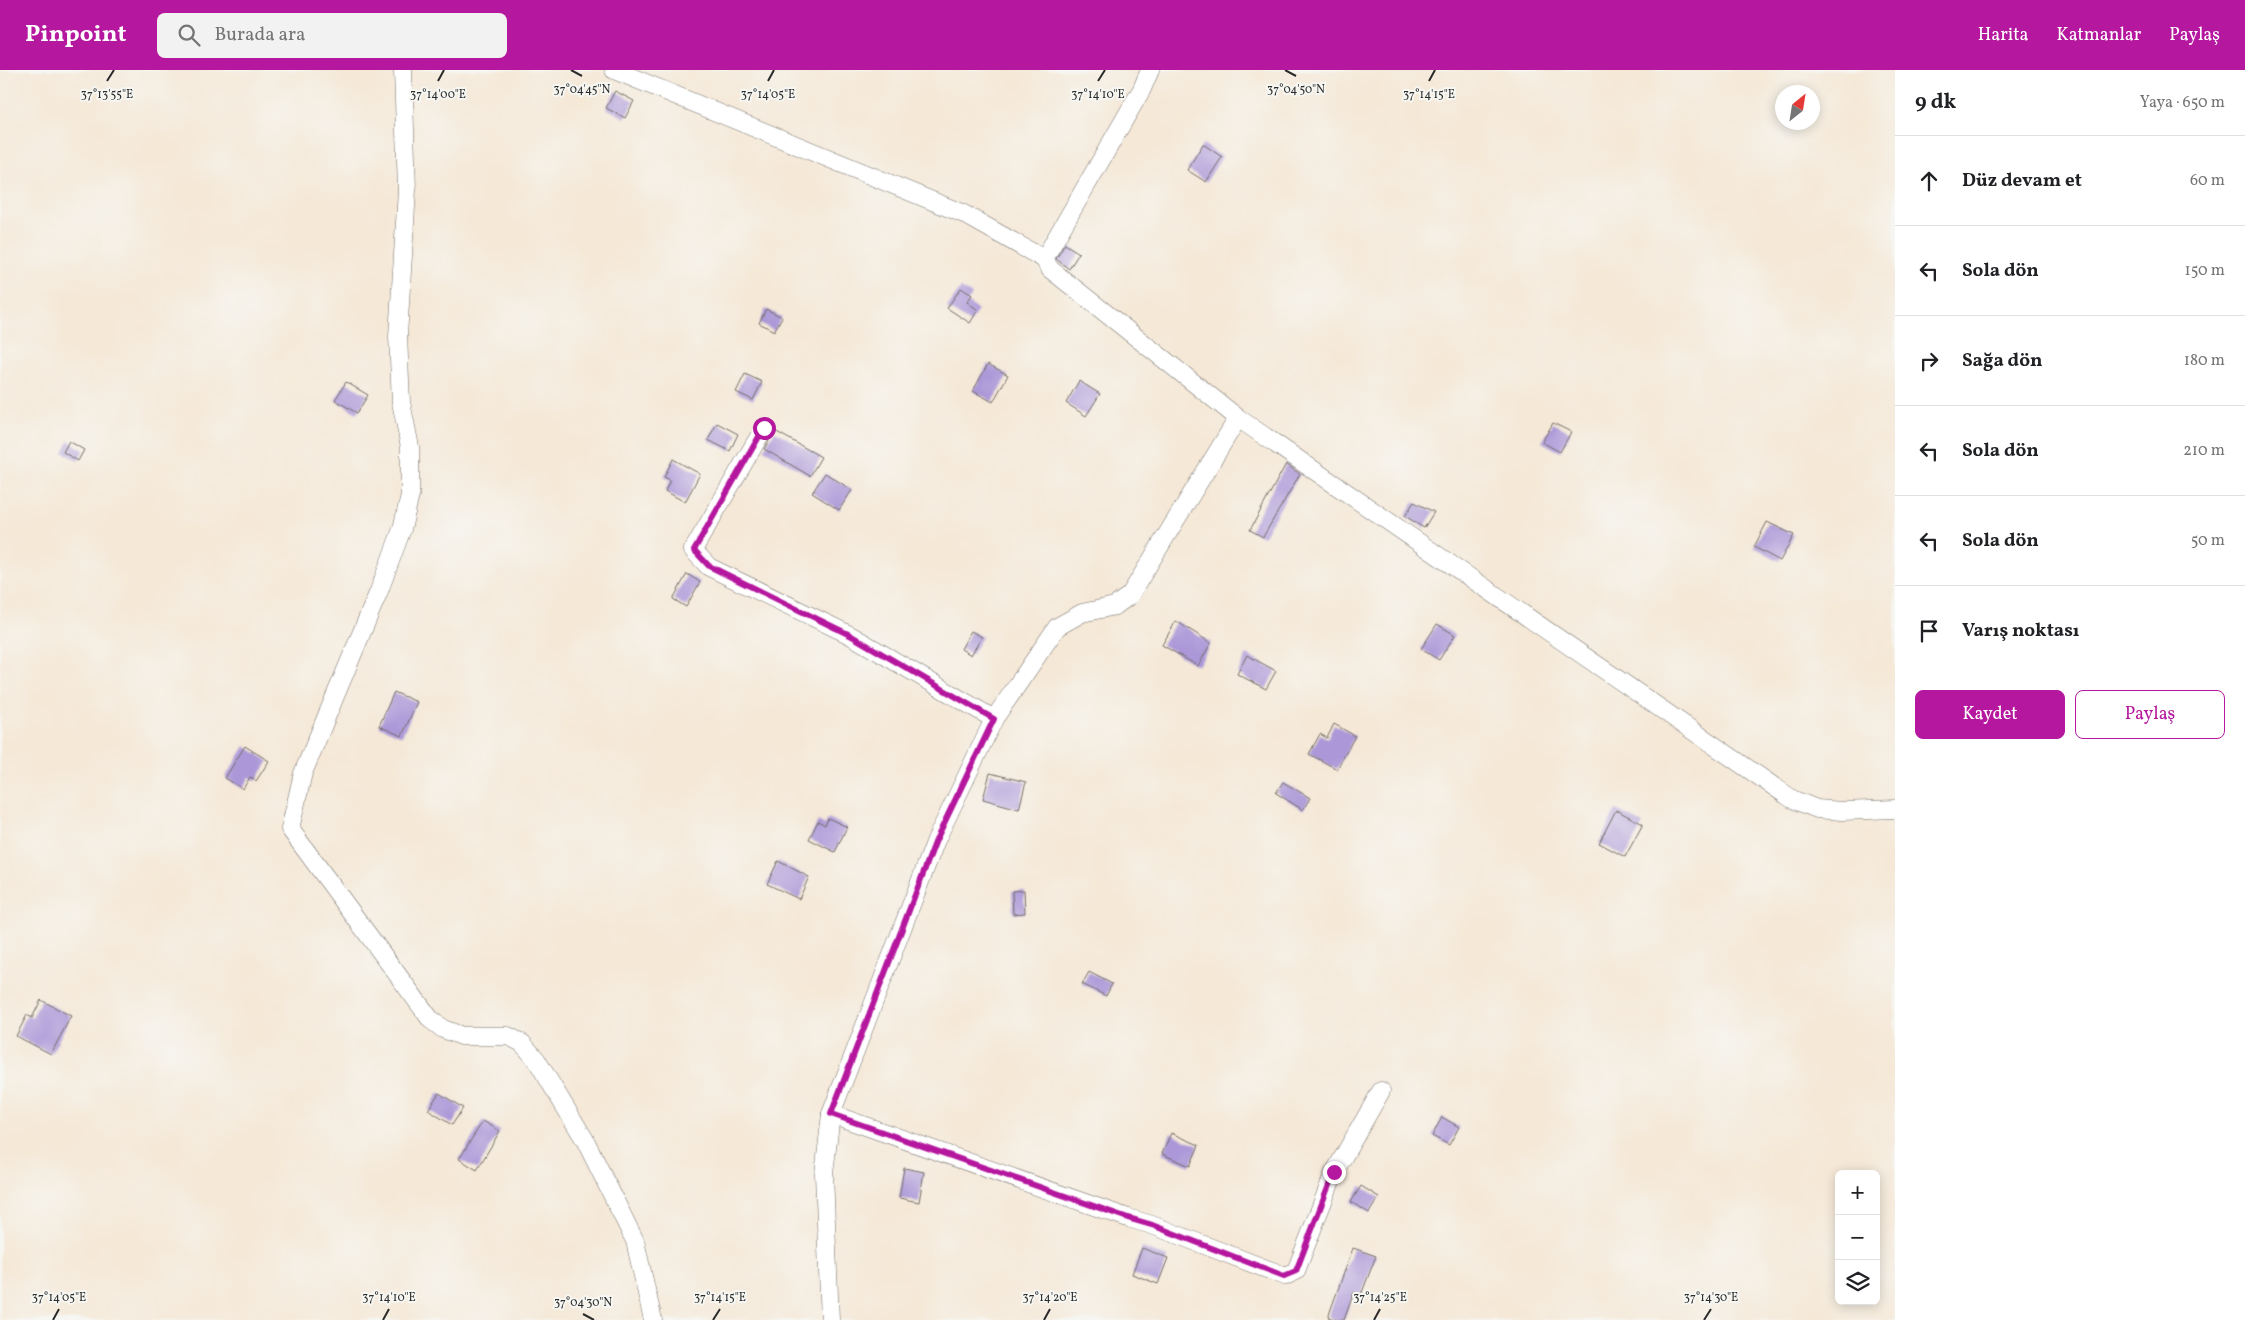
<!DOCTYPE html>
<html lang="tr">
<head>
<meta charset="utf-8">
<style>
  body { margin:0; font-family:Vollkorn,serif; background:#f2f2f2; color:#202124 }
  .controls { position:absolute; right:15px; bottom:15px; display:grid; overflow:hidden; border-radius:8px; box-shadow:0 2px 12px #0003 }
  .controls button { width:45px; height:45px; display:grid; place-items:center; padding:0; border:0; border-bottom:1px solid #e0e0e0; background:#fff; color:#202124; font:25px sans-serif }
  .compass { position:absolute; left:1775px; top:15px; width:45px; height:45px; border-radius:50%; background:#fff; box-shadow:0 2px 12px #0003; rotate:30deg }
  .stop { position:absolute; width:15px; height:15px; margin:-11px; border:4px solid #b5179e; border-radius:50%; background:#fff }
  .stop.end { background:#b5179e; border-color:#fff; box-shadow:0 1px 5px #0008 }
  .list { margin:0; padding:0; list-style:none }
  h2 { display:flex; justify-content:space-between; align-items:center; height:65px; margin:0; padding:0 20px; font-size:21px }
  h2 small { font-size:16px; font-weight:400; color:#757577 }
  .list li { display:grid; grid-template-columns:32px 1fr auto; gap:15px; align-items:center; box-sizing:border-box; height:90px; padding:0 20px; border-top:1px solid #e0e0e0 }
  .list b { display:block; font-size:19px; white-space:nowrap }
  .list em { font-size:16px; font-style:normal; color:#757577 }
  .actions { display:flex; gap:10px; padding:15px 20px }
  .actions a { flex:1; padding:11px 0; border:1px solid #b5179e; border-radius:8px; text-align:center; font-size:18px; color:#b5179e }
  .actions .main { background:#b5179e; color:#fff }
  .icon { flex:none; width:28px; height:28px; fill:none; stroke:currentColor; stroke-width:2; stroke-linecap:round; stroke-linejoin:round }
  .map { position:relative; flex:none; width:1895px; height:1250px; overflow:hidden }
  header { display:flex; align-items:center; gap:30px; box-sizing:border-box; height:70px; padding:0 25px; background:#b5179e; color:#fff }
  header strong { font-size:24px }
  nav { display:flex; gap:28px; margin-inline-start:auto; font-size:18px }
  .search { width:350px; height:45px; background:#f2f2f2; display:flex; align-items:center; gap:12px; box-sizing:border-box; padding:0 18px; border-radius:8px; color:#757577; font-size:19px }
  main { display:flex }
  aside { flex:1; background:#fff }
  .map>svg:first-child { display:block }
</style>
</head>
<body>
<header>
<strong>Pinpoint</strong>
<div class="search"><svg class="icon" aria-label="search" viewBox="0 0 24 24"><circle cx="10" cy="10" r="6"/><path d="M15 15l6 6"/></svg>Burada ara</div>
<nav><a>Harita</a><a>Katmanlar</a><a>Paylaş</a></nav>
</header>
<main>
<div class="map">
<svg width="1895" height="1250" viewBox="0 0 1895 1250">
  <rect width="100%" height="100%" fill="#f6f6f2"/>
  <filter id="ink" filterUnits="userSpaceOnUse"><feTurbulence type="fractalNoise" baseFrequency=".02" numOctaves="2"/><feDisplacementMap in="SourceGraphic" scale="10" xChannelSelector="R" yChannelSelector="G"/><feConvolveMatrix kernelMatrix="1 2 1 2 8 2 1 2 1" color-interpolation-filters="sRGB"/></filter>
  <filter id="wash" filterUnits="userSpaceOnUse"><feTurbulence type="fractalNoise" baseFrequency=".0096" numOctaves="4" result="noise"/><feDisplacementMap in="SourceGraphic" scale="20" xChannelSelector="R" yChannelSelector="G"/><feGaussianBlur stdDeviation="1.12" result="paint"/><feColorMatrix in="noise" values="0 0 0 0 0 0 0 0 0 0 0 0 0 0 0 0 0 1.4 0 .05"/><feComposite in="paint" operator="in"/></filter>
  <g filter="url(#wash)">
    <rect width="100%" height="100%" fill="#f5e8d7"/>
    <g id="blocks">
      <g fill="#ac98d8">
        <path d="M615 21 634 31 625 48 606 38Z"/>
        <path d="M1203 74 1222 87 1206 112 1187 100Z"/>
        <path d="M1065 174 1079 183 1069 199 1056 189Z"/>
        <path d="M961 218 972 225 967 232 978 240 970 253 947 238Z"/>
        <path d="M766 239 782 247 774 261 759 253Z"/>
        <path d="M988 294 1008 305 993 332 973 321Z"/>
        <path d="M745 304 762 312 753 330 736 322Z"/>
        <path d="M1079 311 1100 324 1086 346 1066 333Z"/>
        <path d="M346 312 368 325 357 343 335 330Z"/>
        <path d="M717 353 738 364 730 381 708 370Z"/>
        <path d="M1553 353 1571 362 1560 382 1542 372Z"/>
        <path d="M775 361 821 387 810 406 764 379Z"/>
        <path d="M69 371 84 380 78 391 63 382Z"/>
        <path d="M673 389 700 404 685 432 665 421 670 410 664 407Z"/>
        <path d="M1286 394 1300 404 1263 467 1250 460Z"/>
        <path d="M825 403 852 420 839 440 812 423Z"/>
        <path d="M1414 432 1434 442 1424 458 1405 446Z"/>
        <path d="M1767 452 1794 465 1780 491 1754 477Z"/>
        <path d="M687 504 700 512 686 537 673 529Z"/>
        <path d="M1176 551 1211 573 1198 596 1162 575Z"/>
        <path d="M1437 554 1455 565 1439 590 1421 579Z"/>
        <path d="M971 561 982 567 971 585 961 579Z"/>
        <path d="M1247 585 1276 601 1266 619 1237 604Z"/>
        <path d="M394 622 417 632 402 666 379 656Z"/>
        <path d="M1334 654 1355 666 1337 699 1309 684 1320 664 1327 668Z"/>
        <path d="M245 676 269 691 256 711 250 707 243 719 225 708Z"/>
        <path d="M990 703 1026 712 1019 739 983 729Z"/>
        <path d="M1283 712 1310 728 1303 740 1276 723Z"/>
        <path d="M1616 740 1643 754 1625 787 1599 773Z"/>
        <path d="M828 748 847 757 835 782 809 769 818 751 825 755Z"/>
        <path d="M778 791 809 807 799 829 767 814Z"/>
        <path d="M1024 820 1025 843 1013 844 1012 821Z"/>
        <path d="M1089 902 1112 914 1106 926 1082 914Z"/>
        <path d="M41 930 71 946 51 984 16 966 27 945 32 948Z"/>
        <path d="M439 1023 463 1038 452 1055 428 1040Z"/>
        <path d="M1442 1047 1459 1057 1449 1075 1432 1066Z"/>
        <path d="M483 1051 500 1061 477 1100 459 1089Z"/>
        <path d="M1171 1063 1199 1075 1190 1096 1162 1084Z"/>
        <path d="M904 1098 924 1102 919 1132 899 1128Z"/>
        <path d="M1361 1116 1379 1127 1369 1143 1351 1132Z"/>
        <path d="M1142 1178 1168 1188 1158 1214 1132 1204Z"/>
        <path d="M1353 1178 1376 1186 1361 1225 1354 1222 1344 1250H1337L1328 1247Z"/>
      </g>
    </g>
  </g>
  <g filter="url(#ink)">
    <use href="#blocks" fill-opacity="0" stroke="#726d67" stroke-width="1"/>
    <g fill="none" stroke-linecap="round" stroke-linejoin="round">
      <g stroke="#726d67" stroke-width="19">
        <g id="minor">
          <path d="M403 0 407 120 398 266 401 332 410 377V425L402 459 379 521 303 703 290 759 431 950 443 959 462 966H508L522 973 536 989 585 1070 635 1171 653 1250"/>
          <path d="M614 0 964 144 1044 189 1050 199 1238 348 1792 729 1817 739 1842 741 1895 739"/>
          <path d="M1044 189 1142 19 1150 0"/>
          <path d="M764 358 693 480 709 497 850 565 994 649"/>
          <path d="M831 1044 1128 1148 1152 1155 1285 1206 1296 1201 1334 1103 1381 1021"/>
          <path d="M830 1250 824 1104 831 1044 936 770 994 649 1057 557 1082 543 1115 536 1130 525 1238 348"/>
        </g>
      </g>
      <use href="#minor" stroke="#fff" stroke-width="18"/>
    </g>
  </g>
  <g fill="none" stroke-linecap="round" stroke-linejoin="round" filter="url(#ink)">
    <path stroke="#b5179e" stroke-width="6" d="M764 358 694 480 709 496 850 565 994 649 936 770 831 1044 1128 1148 1152 1155 1284 1206 1296 1201 1334 1102"/>
  </g>
  <path fill="none" stroke="#2b2b2b" stroke-width="2" d="M571 0 582 6M1285 0 1296 6M107 11 114 0M438 11 444 0M768 11 774 0M1098 11 1105 0M1429 11 1435 0M583 1244 594 1250M53 1250 59 1239M383 1250 389 1239M713 1250 720 1239M1044 1250 1050 1239M1374 1250 1380 1239M1704 1250 1711 1239"/>
  <g font-size="12" text-anchor="middle" fill="#2b2b2b" stroke="#f6f6f2" stroke-width="4" stroke-linejoin="round" paint-order="stroke">
    <text x="582" y="23">37°04'45"N</text>
    <text x="1296" y="23">37°04'50"N</text>
    <text x="438" y="28">37°14'00"E</text>
    <text x="107" y="28">37°13'55"E</text>
    <text x="768" y="28">37°14'05"E</text>
    <text x="1098" y="28">37°14'10"E</text>
    <text x="1429" y="28">37°14'15"E</text>
    <text x="59" y="1231">37°14'05"E</text>
    <text x="389" y="1231">37°14'10"E</text>
    <text x="720" y="1231">37°14'15"E</text>
    <text x="1050" y="1231">37°14'20"E</text>
    <text x="1380" y="1231">37°14'25"E</text>
    <text x="1711" y="1231">37°14'30"E</text>
    <text x="583" y="1236">37°04'30"N</text>
  </g>
</svg>
<div class="controls">
<button>+</button>
<button>−</button>
<button><svg class="icon" aria-label="layers" viewBox="0 0 24 24"><path d="M12 4l9 5-9 5-9-5zM3 14l9 5 9-5"/></svg></button>
</div>
<svg class="compass" viewBox="-18 -18 36 36"><path d="M0-13l5 13h-10z" fill="#e53935"/><path d="M0 13l5-13h-10z" fill="#757577"/></svg>
<div class="stop" style="left:764px;top:358px"></div>
<div class="stop end" style="left:1334px;top:1102px"></div>
</div>
<aside>
<h2>9 dk<small>Yaya · 650 m</small></h2>
<ul class="list">
<li><svg class="icon" aria-label="ahead" viewBox="0 0 24 24"><path d="M12 20V5M6 11l6-6 6 6"/></svg><div><b>Düz devam et</b></div><em>60 m</em></li>
<li><svg class="icon" aria-label="left" viewBox="0 0 24 24"><path d="M17 20v-9H6M10 6l-5 5 5 5"/></svg><div><b>Sola dön</b></div><em>150 m</em></li>
<li><svg class="icon" aria-label="right" viewBox="0 0 24 24"><path d="M7 20v-9h11M14 6l5 5-5 5"/></svg><div><b>Sağa dön</b></div><em>180 m</em></li>
<li><svg class="icon" aria-label="left" viewBox="0 0 24 24"><path d="M17 20v-9H6M10 6l-5 5 5 5"/></svg><div><b>Sola dön</b></div><em>210 m</em></li>
<li><svg class="icon" aria-label="left" viewBox="0 0 24 24"><path d="M17 20v-9H6M10 6l-5 5 5 5"/></svg><div><b>Sola dön</b></div><em>50 m</em></li>
<li><svg class="icon" aria-label="arrive" viewBox="0 0 24 24"><path d="M6 21V4h12l-3 4 3 4H6"/></svg><div><b>Varış noktası</b></div></li>
</ul>
<div class="actions"><a class="main">Kaydet</a><a>Paylaş</a></div>
</aside>
</main>
</body>
</html>
